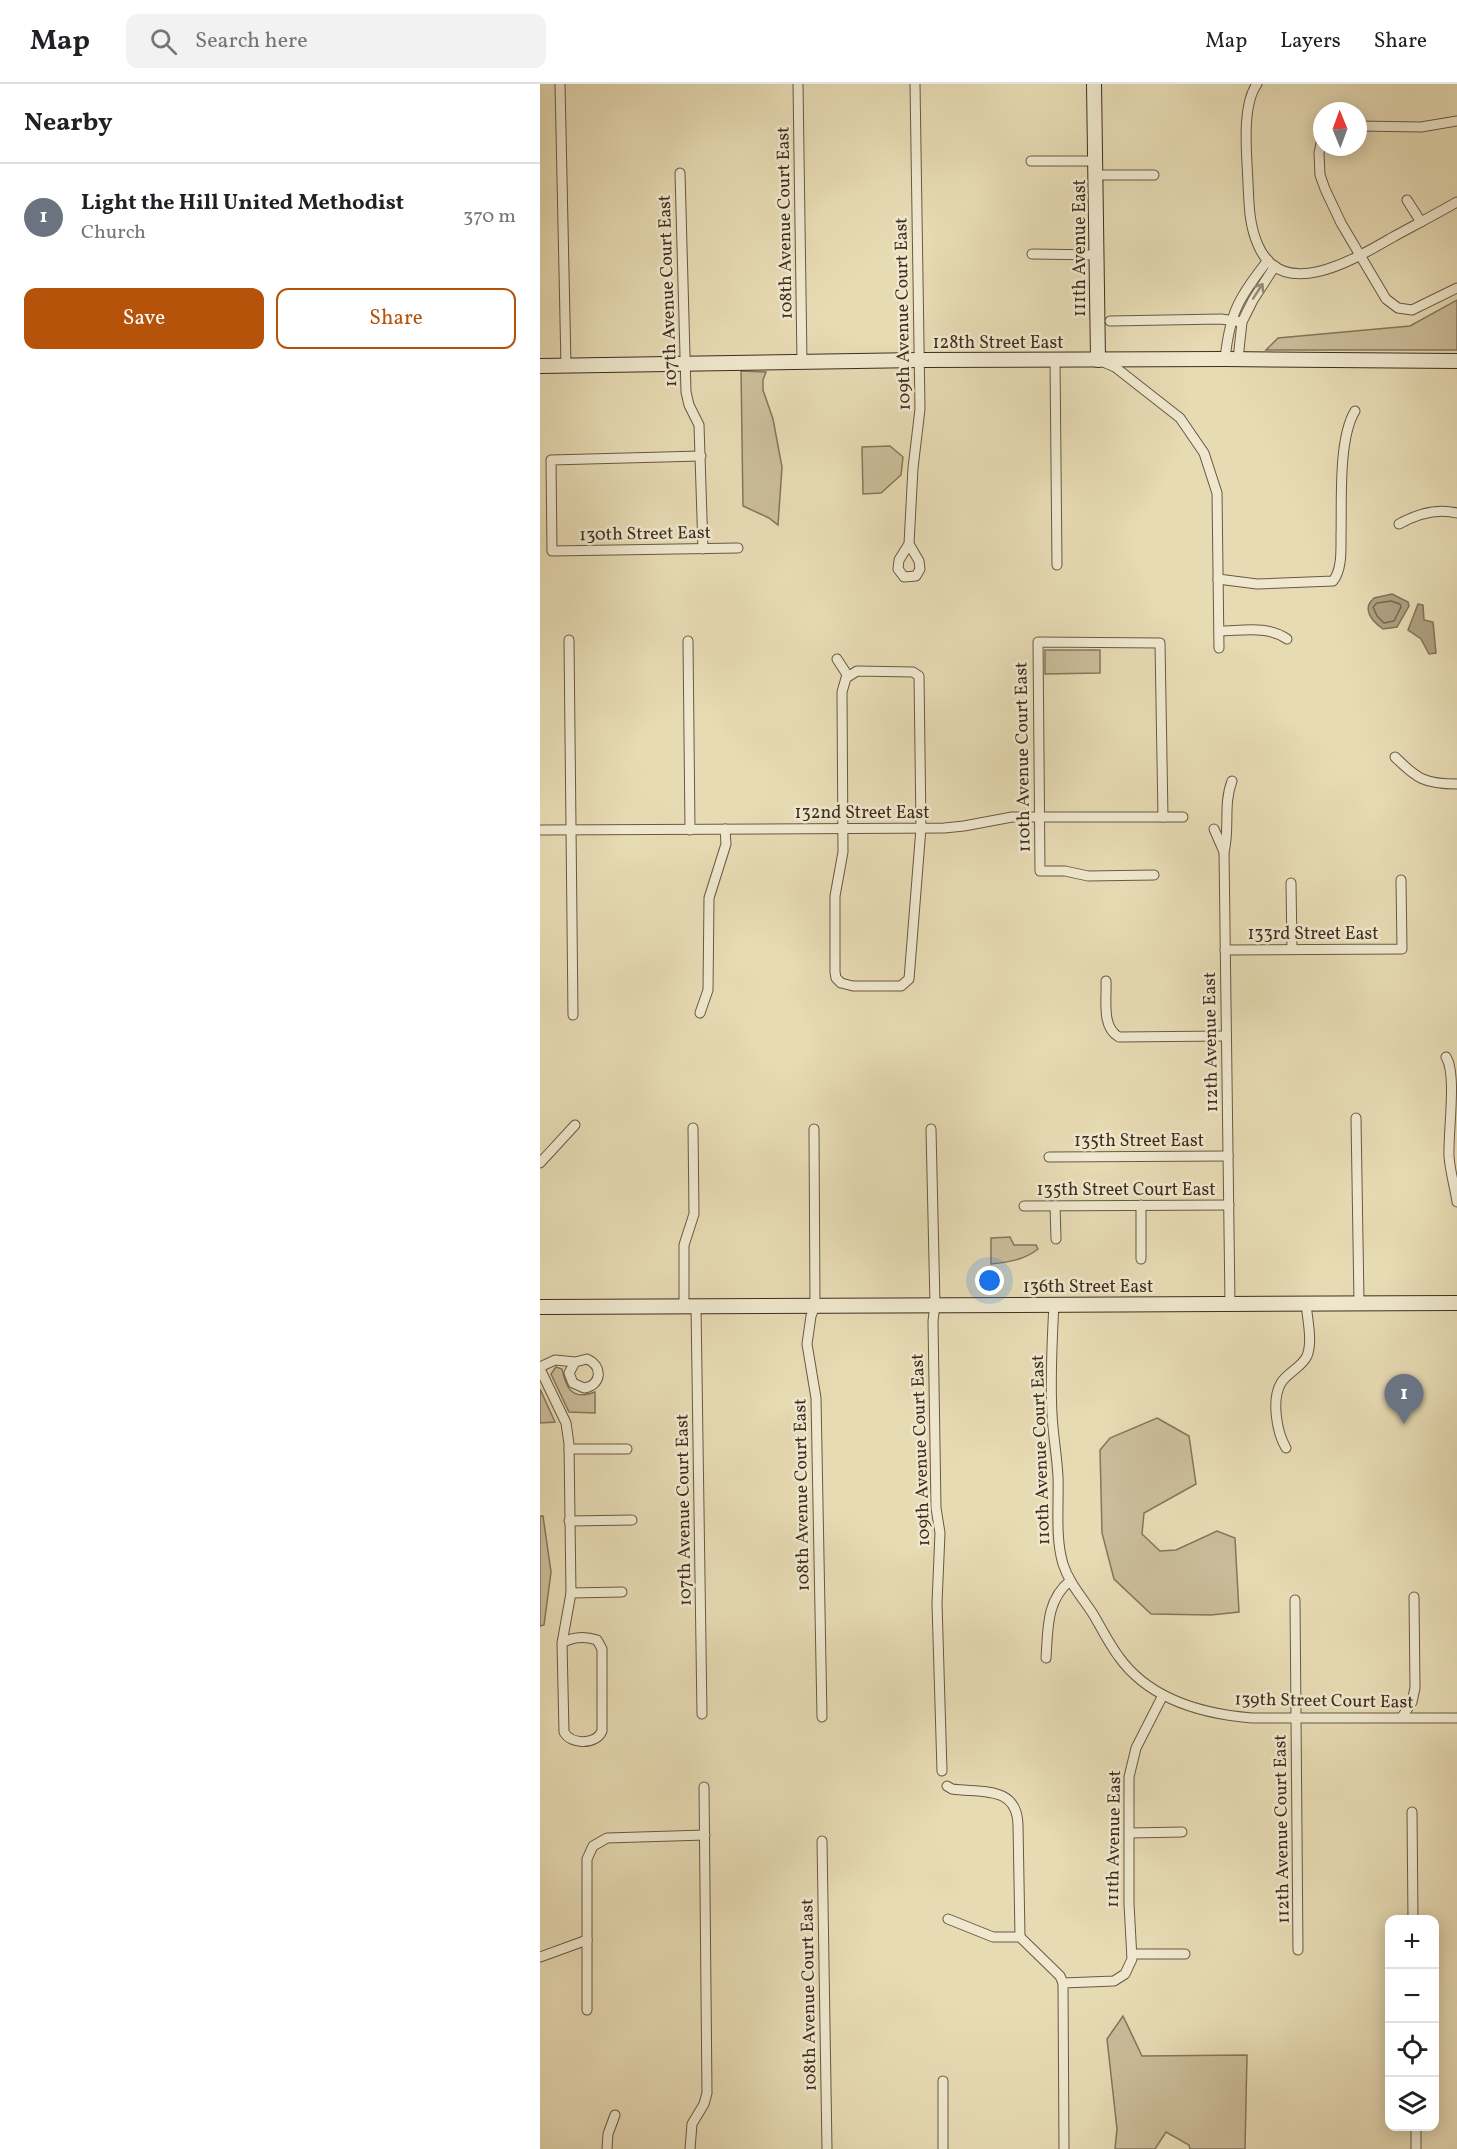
<!DOCTYPE html>
<html lang="en">
<head>
<meta charset="utf-8">
<style>
  body { margin:0; font-family:Vollkorn,serif; background:#f2f2f2; color:#202124 }
  .controls { position:absolute; right:18px; bottom:18px; display:grid; overflow:hidden; border-radius:12px; box-shadow:0 3px 15px #0003 }
  .controls button { width:54px; height:54px; display:grid; place-items:center; padding:0; border:0; border-bottom:2px solid #e0e0e0; background:#fff; color:#202124; font:30px sans-serif }
  .compass { position:absolute; left:773px; top:18px; width:54px; height:54px; border-radius:50%; background:#fff; box-shadow:0 3px 15px #0003; rotate:359deg }
  .you { position:absolute; left:450px; top:1197px; width:21px; height:21px; margin:-15px; border:4px solid #fff; border-radius:50%; background:#1a73e8; box-shadow:0 0 0 9px #1a73e833 }
  .badge { display:grid; place-items:center; width:39px; height:39px; border-radius:50%; background:#b45309; color:#fff; font-size:20px; font-weight:700 }
  .pin { position:absolute; translate:-50% -50px; filter:drop-shadow(0 2px 3px #0008) }
  .pin::after { content:''; position:absolute; top:32px; width:21px; height:18px; background:inherit; clip-path:polygon(0 0,100% 0,50% 100%) }
  .list { margin:0; padding:0; list-style:none }
  h2 { display:flex; justify-content:space-between; align-items:center; height:78px; margin:0; padding:0 24px; font-size:26px }
  h2 small { font-size:20px; font-weight:400; color:#757577 }
  .list li { display:grid; grid-template-columns:39px 1fr auto; gap:18px; align-items:center; box-sizing:border-box; height:108px; padding:0 24px; border-top:2px solid #e0e0e0 }
  .list b { display:block; font-size:22px; white-space:nowrap }
  .list p { margin:0; font-size:20px; white-space:nowrap; color:#757577 }
  .list em { font-size:20px; font-style:normal; color:#757577 }
  .actions { display:flex; gap:12px; padding:18px 24px }
  .actions a { flex:1; padding:14px 0; border:2px solid #b45309; border-radius:12px; text-align:center; font-size:21px; color:#b45309 }
  .actions .main { background:#b45309; color:#fff }
  .icon { flex:none; width:33px; height:33px; fill:none; stroke:currentColor; stroke-width:2; stroke-linecap:round; stroke-linejoin:round }
  .map { position:relative; flex:none; width:917px; height:2065px; overflow:hidden }
  header { display:flex; align-items:center; gap:36px; box-sizing:border-box; height:84px; padding:0 30px; background:#fff; border-bottom:2px solid #e0e0e0 }
  header strong { font-size:28px }
  nav { display:flex; gap:33px; margin-inline-start:auto; font-size:21px }
  .search { width:420px; height:54px; background:#f2f2f2; display:flex; align-items:center; gap:15px; box-sizing:border-box; padding:0 21px; border-radius:12px; color:#757577; font-size:22px }
  main { display:flex }
  aside { flex:1; background:#fff }
  .map>svg:first-child { display:block }
</style>
</head>
<body>
<header>
<strong>Map</strong>
<div class="search"><svg class="icon" aria-label="search" viewBox="0 0 24 24"><circle cx="10" cy="10" r="6"/><path d="M15 15l6 6"/></svg>Search here</div>
<nav><a>Map</a><a>Layers</a><a>Share</a></nav>
</header>
<main>
<aside>
<h2>Nearby<small></small></h2>
<ul class="list">
<li><span class="badge" style="background:#6b7280">1</span><div><b>Light the Hill United Methodist</b><p>Church</p></div><em>370 m</em></li>
</ul>
<div class="actions"><a class="main">Save</a><a>Share</a></div>
</aside>
<div class="map">
<svg width="917" height="2065" viewBox="0 0 917 2065">
  <rect width="100%" height="100%" fill="#e7dbb4"/>
  <filter id="stains"><feTurbulence type="fractalNoise" baseFrequency=".00333" numOctaves="4"/><feColorMatrix values="0 0 0 0 .2 0 0 0 0 .09 0 0 0 0 .02 0 0 0 .5 -.17"/></filter>
  <radialGradient id="worn" r=".72"><stop offset=".6" stop-color="#630" stop-opacity="0"/><stop offset="1" stop-color="#630" stop-opacity=".3"/></radialGradient>
  <g fill="#cbbd9a" stroke="#86755c" stroke-width="1.5">
    <path d="M917 216V266H726L738 254 870 242Z"/>
    <path d="M201 287 226 288 223 296V306L233 335 242 383 238 441 229 434 203 422Z"/>
    <path d="M350 362 363 373 361 391 341 409 323 410 322 363Z"/>
    <path d="M505 566H560V589L505 590Z"/>
    <path d="M470 1153 474 1161H496L498 1165C484 1176 469 1178 451 1180V1154Z"/>
    <path d="M16 1283 22 1285C26 1304 32 1317 55 1308V1329L29 1328 11 1290Z"/>
    <path d="M0 1305 15 1338 0 1339Z"/>
    <path d="M617 1334 649 1352 656 1400 604 1429 602 1450 620 1467 636 1466 677 1447 695 1454 699 1528 671 1531 611 1530 574 1495 562 1449 560 1366 570 1354Z"/>
    <path d="M0 1432H3L11 1488 4 1541 0 1542Z"/>
    <path d="M583 1932 602 1972 707 1971 705 2065H650L649 2061 626 2048 615 2065H575L577 2045 567 1955Z"/>
  </g>
  <g fill="#aea081" stroke="#827259" stroke-width="1.5">
    <path d="M852 510 868 518 869 522 857 543 843 545C832 537 821 525 834 514Z"/>
    <path d="M878 520 883 521 884 536 893 538 896 569 889 570 881 555 868 546Z"/>
  </g>
  <g fill="none" stroke-linecap="round" stroke-linejoin="round">
    <path stroke="#776650" stroke-width="1.5" d="M851 517 860 520 861 523 854 537 844 539 837 532 833 523 837 519Z"/>
    <g stroke="#6a5844" stroke-width="11">
      <g id="street">
        <path d="M20 0 26 282"/>
        <path d="M258 0 262 278"/>
        <path d="M717 0C701 22 707 72 708 99 709 120 709 141 718 161 743 220 818 173 853 153 875 141 896 130 917 118"/>
        <path d="M818 42 881 43 917 37"/>
        <path d="M782 55 779 69 780 91 785 105 801 139 846 215 858 224 872 226 917 204"/>
        <path d="M491 77H556"/>
        <path d="M140 89 146 308 149 321 159 341 163 465"/>
        <path d="M557 91H614"/>
        <path d="M867 116 881 138"/>
        <path d="M492 170 558 171"/>
        <path d="M570 237 681 235 702 238"/>
        <path d="M685 275C690 227 699 214 728 176"/>
        <path d="M698 275 702 238 713 216 735 182"/>
        <path d="M515 276 517 481"/>
        <path d="M563 278 575 283 640 334 664 369 677 409 679 564"/>
        <path d="M161 372 11 376 12 467 198 464"/>
        <path d="M859 440C877 430 896 424 917 429"/>
        <path d="M369 460 359 476 358 485 364 493 376 492 380 485 379 477 369 460 373 384 380 325 375 0"/>
        <path d="M678 495 717 500 793 497C802 486 801 466 801 452 802 418 798 355 815 327"/>
        <path d="M679 547C701 547 728 541 747 555"/>
        <path d="M29 556 33 931"/>
        <path d="M148 557 150 746"/>
        <path d="M297 575 308 592"/>
        <path d="M317 587 373 588 379 592 381 744 369 895 361 902H313L301 899 296 894 295 888V812L303 768 302 608 306 594Z"/>
        <path d="M855 673C877 695 885 700 917 700"/>
        <path d="M674 745 684 768"/>
        <path d="M0 746 404 744 424 742 472 733H643"/>
        <path d="M614 791 548 792 525 787H500L498 558 620 559 623 733"/>
        <path d="M751 799 752 865"/>
        <path d="M685 866 862 865 861 796"/>
        <path d="M566 897C567 915 561 943 579 953L686 952"/>
        <path d="M160 929 168 906 169 814 186 760 185 745"/>
        <path d="M906 973C917 990 908 1047 909 1072 910 1088 915 1103 917 1118"/>
        <path d="M816 1034 819 1218"/>
        <path d="M274 1045 275 1222 271 1232 267 1260 276 1314 282 1633"/>
        <path d="M391 1045 395 1221 393 1237 396 1424 400 1449 397 1519 402 1687"/>
        <path d="M509 1073 688 1072"/>
        <path d="M0 1079 35 1041"/>
        <path d="M601 1121V1175"/>
        <path d="M484 1122 689 1121"/>
        <path d="M515 1122 516 1155"/>
        <path d="M514 1220C512 1256 510 1293 512 1330 513 1351 517 1372 518 1393 519 1421 515 1453 523 1480 529 1499 542 1513 553 1530 562 1545 569 1560 579 1573 609 1615 663 1630 712 1634H917"/>
        <path d="M690 1220 684 768C690 745 683 720 692 697"/>
        <path d="M144 1222V1161L154 1130 153 1044"/>
        <path d="M156 1222 162 1630"/>
        <path d="M0 1283 15 1276 35 1278 47 1275C63 1282 62 1301 44 1304L33 1299 29 1289 35 1278"/>
        <path d="M0 1285 26 1339 29 1360 31 1509 22 1559 24 1648C31 1661 56 1661 62 1647V1565L57 1556C45 1552 32 1553 22 1559"/>
        <path d="M746 1364C737 1349 731 1316 741 1299 747 1289 762 1283 767 1272 773 1257 767 1234 766 1219"/>
        <path d="M29 1365H87"/>
        <path d="M29 1437 92 1436"/>
        <path d="M31 1509 82 1508"/>
        <path d="M755 1516 758 1866"/>
        <path d="M506 1574C508 1546 506 1516 530 1497"/>
        <path d="M862 1633 872 1618 875 1604 874 1513"/>
        <path d="M407 1702 412 1705C441 1709 477 1701 478 1741L480 1853"/>
        <path d="M872 1728 873 1836"/>
        <path d="M590 1749 642 1748"/>
        <path d="M282 1757 287 2065"/>
        <path d="M408 1835 453 1853H480L520 1892 523 1899 574 1897 585 1890 592 1875 589 1820V1693L596 1664 623 1611"/>
        <path d="M592 1870H645"/>
        <path d="M0 1873 47 1856"/>
        <path d="M523 1899 524 2065"/>
        <path d="M47 1926V1775L53 1762 67 1754 165 1751"/>
        <path d="M403 1997V2065"/>
        <path d="M876 2042V2065"/>
        <path d="M67 2065 68 2050 75 2031"/>
        <path d="M150 2065 152 2040 164 2020 167 2009 164 1703"/>
      </g>
    </g>
    <g stroke="#402d1e" stroke-width="16">
      <g id="secondary">
        <path d="M554 0 558 276"/>
        <path d="M0 282 380 276 685 275 917 277"/>
        <path d="M0 1223 917 1219"/>
      </g>
    </g>
    <use href="#street" stroke="#efe8ce" stroke-width="9"/>
    <use href="#secondary" stroke="#efe8ce" stroke-width="14"/>
  </g>
  <defs><path id="oneway-shaft" d="M-6 0H5M1.5-3L5.5 0L1.5 3" fill="none" stroke-width="1.6" stroke-linecap="round" stroke-linejoin="round" transform="scale(1.5)"/></defs>
  <use stroke="#988a76" href="#oneway-shaft" transform="translate(718 207) rotate(-57)"/>
  <g text-anchor="middle" stroke-width="5" stroke-linejoin="round" paint-order="stroke">
    <g font-size="18" fill="#402d1e" stroke="#efe8ce">
      <text transform="translate(244 139) rotate(-91)" y="6">108th Avenue Court East</text>
      <text transform="translate(539 164) rotate(-90)" y="6">111th Avenue East</text>
      <text transform="translate(127 207) rotate(-92)" y="6">107th Avenue Court East</text>
      <text transform="translate(362 230) rotate(-91)" y="6">109th Avenue Court East</text>
      <text x="458" y="264">128th Street East</text>
      <text transform="translate(105 449) rotate(-1)" y="6">130th Street East</text>
      <text transform="translate(482 673) rotate(-91)" y="6">110th Avenue Court East</text>
      <text x="322" y="734">132nd Street East</text>
      <text x="773" y="855">133rd Street East</text>
      <text transform="translate(670 958) rotate(-91)" y="6">112th Avenue East</text>
      <text x="599" y="1062">135th Street East</text>
      <text x="586" y="1111">135th Street Court East</text>
      <text x="548" y="1208">136th Street East</text>
      <text transform="translate(380 1366) rotate(-92)" y="6">109th Avenue Court East</text>
      <text transform="translate(500 1366) rotate(-92)" y="6">110th Avenue Court East</text>
      <text transform="translate(261 1411) rotate(-91)" y="6">108th Avenue Court East</text>
      <text transform="translate(143 1426) rotate(-91)" y="6">107th Avenue Court East</text>
      <text transform="translate(784 1616) rotate(1)" y="6">139th Street Court East</text>
      <text transform="translate(741 1745) rotate(-91)" y="6">112th Avenue Court East</text>
      <text transform="translate(573 1755) rotate(-89)" y="6">111th Avenue East</text>
      <text transform="translate(268 1911) rotate(-91)" y="6">108th Avenue Court East</text>
    </g>
  </g>
  <rect width="100%" height="100%" filter="url(#stains)"/>
  <rect width="100%" height="100%" fill="url(#worn)"/>
</svg>
<div class="controls">
<button>+</button>
<button>−</button>
<button><svg class="icon" aria-label="locate" viewBox="0 0 24 24"><circle cx="12" cy="12" r="6"/><path d="M12 2v4M12 18v4M2 12h4M18 12h4"/></svg></button>
<button><svg class="icon" aria-label="layers" viewBox="0 0 24 24"><path d="M12 4l9 5-9 5-9-5zM3 14l9 5 9-5"/></svg></button>
</div>
<svg class="compass" viewBox="-18 -18 36 36"><path d="M0-13l5 13h-10z" fill="#e53935"/><path d="M0 13l5-13h-10z" fill="#757577"/></svg>
<div class="you"></div>
<div class="pin badge" style="left:864px;top:1340px;background:#6b7280">1</div>
</div>
</main>
</body>
</html>
